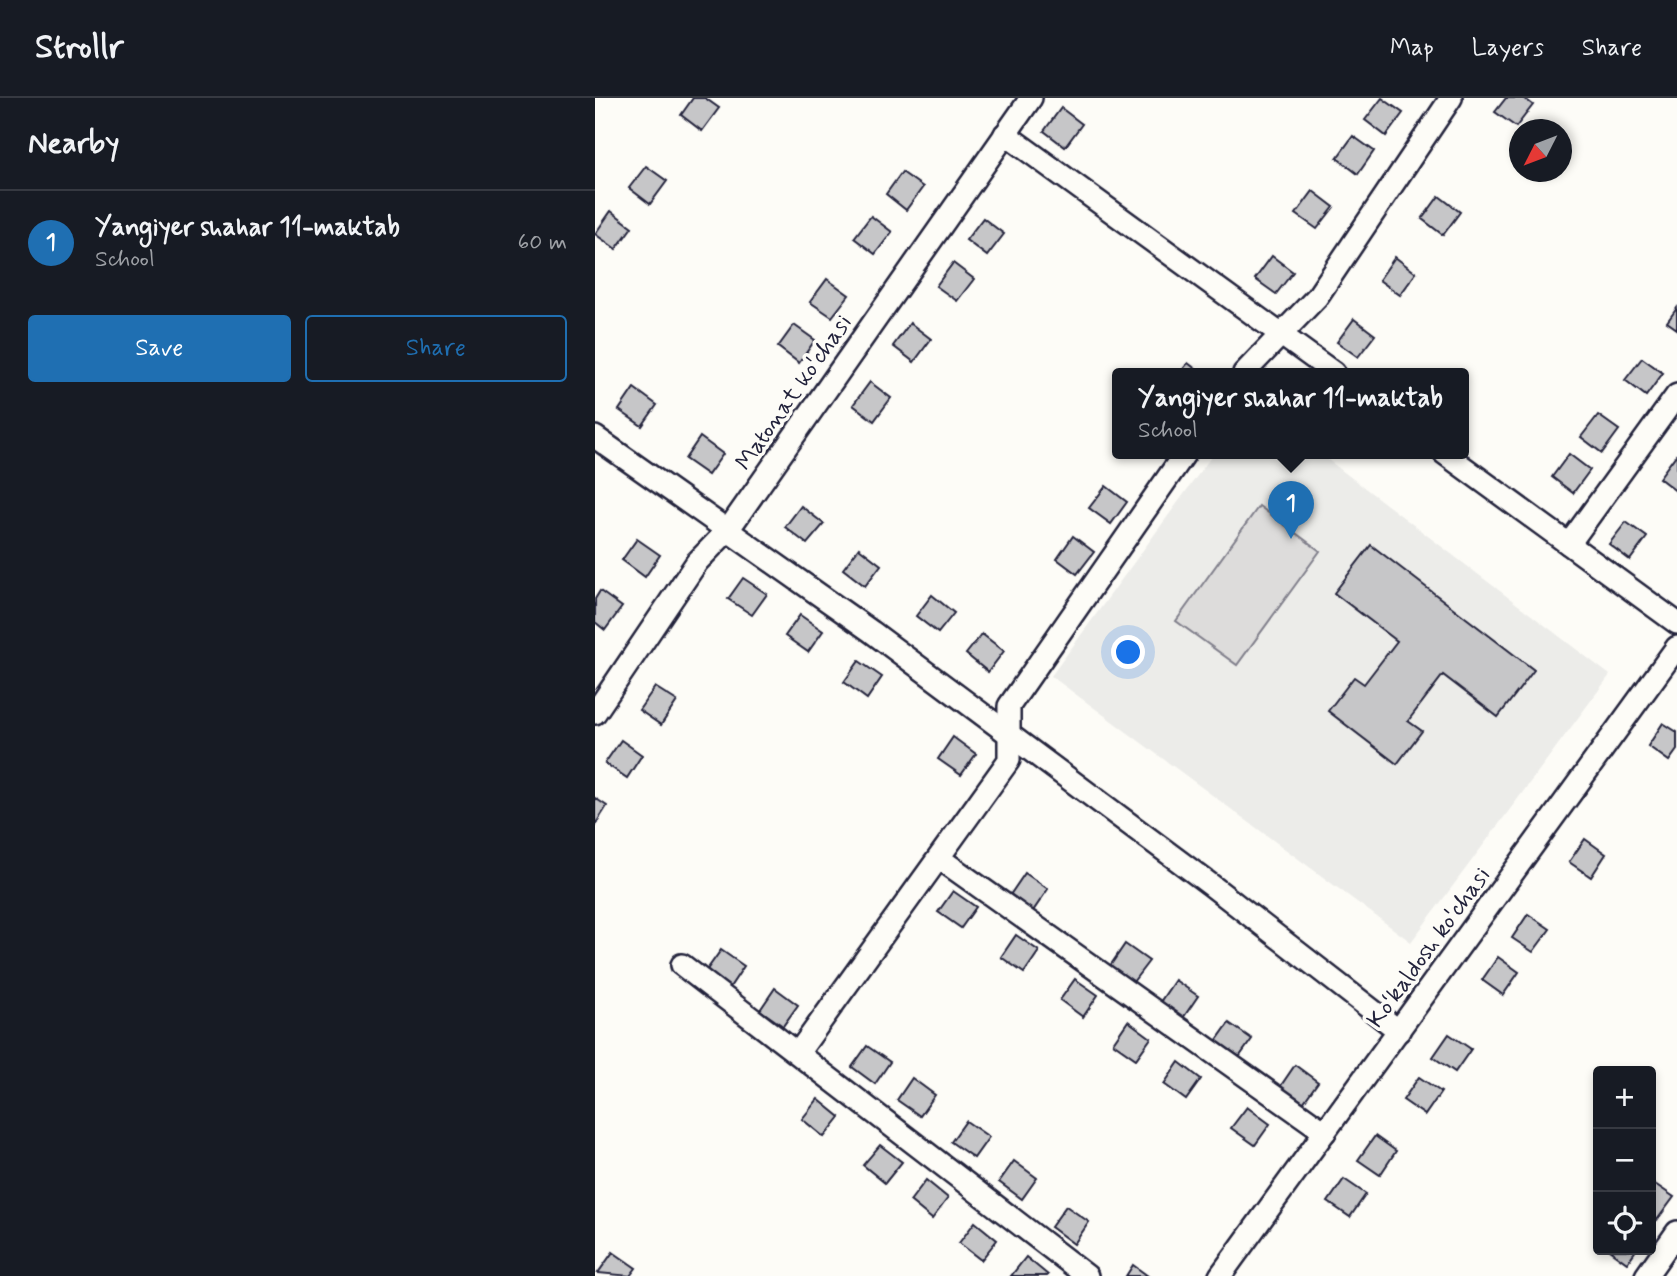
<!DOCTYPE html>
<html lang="en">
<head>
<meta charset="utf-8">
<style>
  body { margin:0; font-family:Mynerve,sans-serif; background:#242831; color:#f1f3f6 }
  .controls { position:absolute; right:21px; bottom:21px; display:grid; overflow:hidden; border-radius:7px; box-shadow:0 4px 10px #0003 }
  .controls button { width:63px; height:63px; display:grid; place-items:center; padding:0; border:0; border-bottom:2px solid #363941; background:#171b24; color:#f1f3f6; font:35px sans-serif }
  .compass { position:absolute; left:914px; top:21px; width:63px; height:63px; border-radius:50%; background:#171b24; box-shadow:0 4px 10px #0003; rotate:228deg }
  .you { position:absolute; left:534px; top:555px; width:24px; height:24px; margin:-18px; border:5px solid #fff; border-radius:50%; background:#1a73e8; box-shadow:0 0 0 10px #1a73e833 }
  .badge { display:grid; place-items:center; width:46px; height:46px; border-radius:50%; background:#1f6fb2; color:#fff; font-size:23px; font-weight:700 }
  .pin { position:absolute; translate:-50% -58px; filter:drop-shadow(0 2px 4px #0008) }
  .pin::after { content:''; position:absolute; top:37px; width:24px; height:21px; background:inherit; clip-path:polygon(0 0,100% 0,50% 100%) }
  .popup { position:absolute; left:517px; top:270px; width:357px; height:91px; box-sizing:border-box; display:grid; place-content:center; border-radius:7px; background:#171b24; filter:drop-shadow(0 2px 5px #0005); font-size:23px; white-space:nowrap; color:#9ea1a6 }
  .popup b { font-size:26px; color:#f1f3f6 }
  .popup::after { content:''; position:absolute; left:50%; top:100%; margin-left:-14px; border:14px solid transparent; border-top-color:#171b24 }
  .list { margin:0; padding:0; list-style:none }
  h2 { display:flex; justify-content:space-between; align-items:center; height:91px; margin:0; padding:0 28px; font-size:30px }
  h2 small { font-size:23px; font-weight:400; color:#9ea1a6 }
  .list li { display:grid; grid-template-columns:46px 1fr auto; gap:21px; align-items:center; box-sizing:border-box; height:105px; padding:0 28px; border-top:2px solid #363941 }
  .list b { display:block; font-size:26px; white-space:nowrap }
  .list p { margin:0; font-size:23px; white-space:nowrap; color:#9ea1a6 }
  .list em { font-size:23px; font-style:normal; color:#9ea1a6 }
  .actions { display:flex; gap:14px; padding:21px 28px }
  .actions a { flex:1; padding:16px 0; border:2px solid #1f6fb2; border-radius:7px; text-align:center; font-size:24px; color:#1f6fb2 }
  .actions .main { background:#1f6fb2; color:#fff }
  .icon { flex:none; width:38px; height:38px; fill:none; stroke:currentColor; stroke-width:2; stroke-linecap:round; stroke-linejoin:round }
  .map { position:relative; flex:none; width:1082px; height:1178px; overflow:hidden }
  header { display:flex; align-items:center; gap:42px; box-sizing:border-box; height:98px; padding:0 35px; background:#171b24; border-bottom:2px solid #363941 }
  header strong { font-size:33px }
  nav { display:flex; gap:38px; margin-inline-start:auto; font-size:24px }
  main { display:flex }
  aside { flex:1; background:#171b24 }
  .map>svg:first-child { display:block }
</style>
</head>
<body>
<header>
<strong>Strollr</strong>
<nav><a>Map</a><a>Layers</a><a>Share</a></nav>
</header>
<main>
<aside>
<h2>Nearby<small></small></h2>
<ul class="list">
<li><span class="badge">1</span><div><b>Yangiyer shahar 11-maktab</b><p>School</p></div><em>60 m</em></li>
</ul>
<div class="actions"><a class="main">Save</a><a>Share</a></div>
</aside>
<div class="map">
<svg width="1082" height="1178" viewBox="0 0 1082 1178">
  <rect width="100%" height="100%" fill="#fdfcf7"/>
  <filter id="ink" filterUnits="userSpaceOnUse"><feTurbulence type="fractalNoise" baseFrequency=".0143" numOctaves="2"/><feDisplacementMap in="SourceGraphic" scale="14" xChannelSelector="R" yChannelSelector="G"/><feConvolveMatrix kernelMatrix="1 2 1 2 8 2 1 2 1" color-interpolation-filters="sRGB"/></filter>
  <g filter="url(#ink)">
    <path fill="#ecece9" d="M619 355H724L1015 577 816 844 456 578Z"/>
    <path fill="#dddcdb" stroke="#807f8b" stroke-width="2" d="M664 408 725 453 642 567 581 523Z"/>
    <g fill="#c6c6c8" stroke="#22223b" stroke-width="2">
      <path d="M98 0H110L124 10 107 33 86 17Z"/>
      <path d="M787 0 808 15 791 38 770 22Z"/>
      <path d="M911 0H929L938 7 921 29 900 14Z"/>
      <path d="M466 10 487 26 470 49 449 33Z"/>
      <path d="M758 38 779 53 763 76 742 60Z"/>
      <path d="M51 68 72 83 55 106 34 90Z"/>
      <path d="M307 74 328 89 311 112 291 96Z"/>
      <path d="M718 93 739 109 722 131 701 116Z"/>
      <path d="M844 98 865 114 848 137 827 121Z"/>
      <path d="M16 113 37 129 21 151 0 136Z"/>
      <path d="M276 118 297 134 280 156 259 140Z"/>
      <path d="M388 120 409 136 392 158 371 142Z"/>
      <path d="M677 158 698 174 681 196 660 181Z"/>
      <path d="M800 159 821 175 805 197 784 182Z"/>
      <path d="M358 165 379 181 362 203 341 188Z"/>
      <path d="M232 181 254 197 237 219 215 204Z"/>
      <path d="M1082 210V231L1072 224Z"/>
      <path d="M759 221 780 237 763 259 742 244Z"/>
      <path d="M315 225 336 241 319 264 298 248Z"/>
      <path d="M199 227 220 242 204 265 183 249Z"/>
      <path d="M1047 260 1068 275 1051 298 1030 282Z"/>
      <path d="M593 265 606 275H585Z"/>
      <path d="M275 284 296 300 279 323 258 307Z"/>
      <path d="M39 290 62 307 47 328 24 312Z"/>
      <path d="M1003 317 1024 332 1007 355 986 339Z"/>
      <path d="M105 339 128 356 113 377 90 361Z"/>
      <path d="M974 356 995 372 978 395 957 379Z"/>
      <path d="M1081 357 1082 359V394L1064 380Z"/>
      <path d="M511 388 532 404 516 426 494 410Z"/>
      <path d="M206 408 229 426 212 446 190 429Z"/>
      <path d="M1031 424 1052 439 1035 462 1014 446Z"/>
      <path d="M478 438 499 454 482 476 462 461Z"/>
      <path d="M42 441 65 457 50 479 27 462Z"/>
      <path d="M776 447 939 572 903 619 848 577 813 623 827 633 802 666 733 613 759 579 769 586 802 543 739 495Z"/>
      <path d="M264 450 286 467 270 488 248 471Z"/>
      <path d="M148 480 172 496 157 517 133 501Z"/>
      <path d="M5 493 27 509 10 532 0 524V501Z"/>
      <path d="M337 497 359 515 343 535 321 518Z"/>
      <path d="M205 517 228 533 213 554 190 538Z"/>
      <path d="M387 536 409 553 393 574 371 556Z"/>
      <path d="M264 563 287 579 272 601 249 584Z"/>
      <path d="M60 589 82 603 66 627 44 612Z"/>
      <path d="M1068 625 1082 634V652L1074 663 1053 648Z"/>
      <path d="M358 639 381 656 366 677 343 661Z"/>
      <path d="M26 642 47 657 32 680 10 665Z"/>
      <path d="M0 700 12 708 0 727Z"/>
      <path d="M990 741 1011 756 996 779 974 764Z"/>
      <path d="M430 775 453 791 438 813 415 797Z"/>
      <path d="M358 793 381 809 366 830 343 814Z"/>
      <path d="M933 816 955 831 938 854 917 840Z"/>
      <path d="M421 837 444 853 429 875 406 859Z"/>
      <path d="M530 846 554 863 538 884 515 868Z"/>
      <path d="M126 852 149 868 135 889 111 873Z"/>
      <path d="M903 859 924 874 908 897 887 882Z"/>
      <path d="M480 881 503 897 488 919 465 902Z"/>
      <path d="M580 882 603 898 588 920 565 904Z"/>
      <path d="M180 890 203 907 188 928 165 912Z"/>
      <path d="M533 923 556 940 541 961 518 945Z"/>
      <path d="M634 925 657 941 642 962 619 946Z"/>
      <path d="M854 936 876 951 860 974 838 959Z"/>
      <path d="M272 948 295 964 280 986 257 969Z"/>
      <path d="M584 964 606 981 591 1002 569 986Z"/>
      <path d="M700 967 723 984 708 1005 685 989Z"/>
      <path d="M824 979 846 994 830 1017 808 1002Z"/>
      <path d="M317 980 340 997 325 1018 302 1002Z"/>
      <path d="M223 1001 245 1019 229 1039 207 1021Z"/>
      <path d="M652 1009 675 1026 660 1047 636 1030Z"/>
      <path d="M371 1023 394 1039 379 1060 356 1044Z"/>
      <path d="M780 1038 801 1053 785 1077 763 1062Z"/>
      <path d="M285 1047 307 1064 290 1085 268 1067Z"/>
      <path d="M419 1063 442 1080 427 1101 404 1084Z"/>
      <path d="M749 1081 771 1096 755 1119 733 1104Z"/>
      <path d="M331 1082 353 1100 337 1121 315 1103Z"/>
      <path d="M1057 1084 1079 1099 1062 1122 1056 1117Z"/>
      <path d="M471 1108 494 1124 479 1146 456 1129Z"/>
      <path d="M380 1124 402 1142 386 1162 364 1145Z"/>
      <path d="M1014 1152H1041L1032 1165Z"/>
      <path d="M18 1154 41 1170 35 1178 3 1175Z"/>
      <path d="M431 1159 453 1177 452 1178H416Z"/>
      <path d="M538 1167 553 1178H531Z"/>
    </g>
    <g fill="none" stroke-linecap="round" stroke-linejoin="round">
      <g stroke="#22223b" stroke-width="26">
        <g id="minor">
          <path d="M410 36 739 275"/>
          <path d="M649 275 722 199 856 0"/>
          <path d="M0 339 277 534 616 787 804 933"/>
          <path d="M849 355 1082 525"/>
          <path d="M974 446 1082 297"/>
          <path d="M0 615 102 464 133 432 436 0"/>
          <path d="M344 760 730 1034"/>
          <path d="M87 867 492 1178"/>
          <path d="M203 955 414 662V608L590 355"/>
          <path d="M625 1178 1082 549"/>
          <path d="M1051 1178 1082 1134"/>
        </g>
      </g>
      <use href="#minor" stroke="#fdfcf7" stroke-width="21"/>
    </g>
  </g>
  <g text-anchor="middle" stroke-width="7" stroke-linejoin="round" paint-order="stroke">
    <g font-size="24" fill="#22223b" stroke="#fdfcf7">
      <text transform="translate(198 294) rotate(-55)" y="8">Matonat ko'chasi</text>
      <text transform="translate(833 849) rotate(-54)" y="8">Ko‘kaldosh ko'chasi</text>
    </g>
  </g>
</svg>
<div class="controls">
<button>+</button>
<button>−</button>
<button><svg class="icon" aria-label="locate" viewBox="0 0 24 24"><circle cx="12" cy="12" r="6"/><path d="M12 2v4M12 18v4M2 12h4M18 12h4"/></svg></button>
</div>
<svg class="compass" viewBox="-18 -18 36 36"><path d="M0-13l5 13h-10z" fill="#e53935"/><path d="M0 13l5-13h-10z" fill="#9ea1a6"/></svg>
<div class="you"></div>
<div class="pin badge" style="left:696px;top:441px">1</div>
<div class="popup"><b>Yangiyer shahar 11-maktab</b>School</div>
</div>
</main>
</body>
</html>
